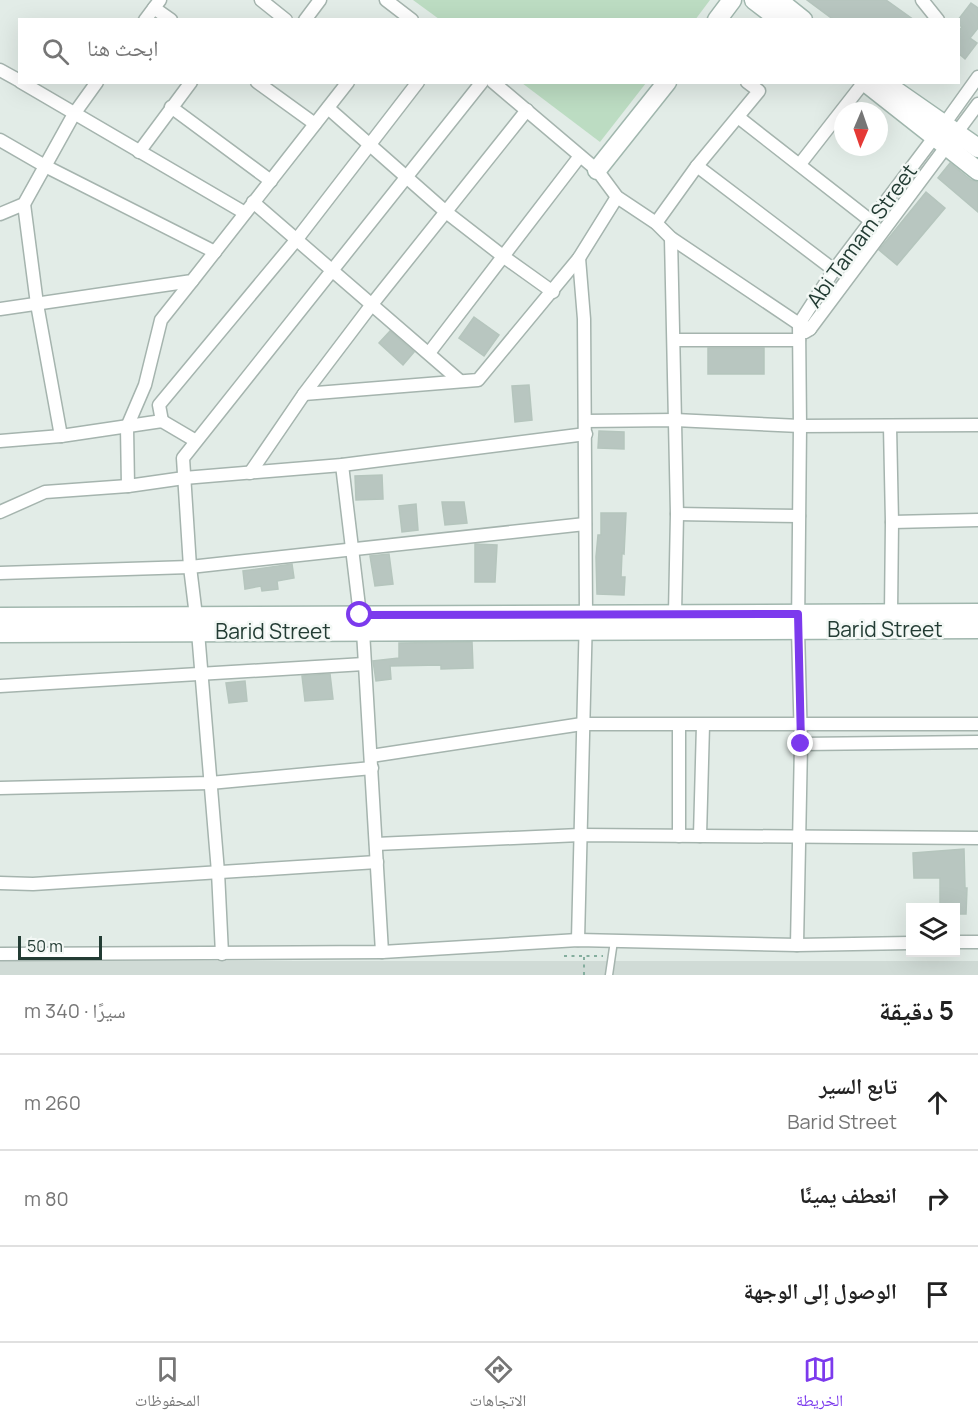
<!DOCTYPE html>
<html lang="ar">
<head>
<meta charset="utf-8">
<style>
  body { margin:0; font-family:Manrope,"Noto Naskh Arabic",sans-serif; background:#f2f2f2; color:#222; direction:rtl }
  .controls { position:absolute; right:18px; bottom:18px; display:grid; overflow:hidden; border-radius:0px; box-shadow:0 6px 24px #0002 }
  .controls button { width:54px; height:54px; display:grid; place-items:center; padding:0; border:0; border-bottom:2px solid #e0e0e0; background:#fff; color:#222; font:30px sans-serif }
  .compass { position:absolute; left:834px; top:102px; width:54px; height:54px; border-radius:50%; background:#fff; box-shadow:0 6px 24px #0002; rotate:182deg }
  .scale { position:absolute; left:18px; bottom:15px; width:84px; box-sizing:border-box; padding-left:6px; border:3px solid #233c34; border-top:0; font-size:16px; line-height:21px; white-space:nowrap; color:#233c34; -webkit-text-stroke:4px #f3f8f5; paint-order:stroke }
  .stop { position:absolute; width:18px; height:18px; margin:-14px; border:4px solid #7c3aed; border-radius:50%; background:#fff }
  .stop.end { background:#7c3aed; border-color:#fff; box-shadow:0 2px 6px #0008 }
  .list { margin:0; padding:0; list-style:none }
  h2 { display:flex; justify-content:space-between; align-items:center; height:78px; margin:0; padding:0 24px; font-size:26px }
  h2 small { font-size:20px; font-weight:400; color:#767676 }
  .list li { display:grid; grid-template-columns:39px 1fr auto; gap:18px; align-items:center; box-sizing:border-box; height:96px; padding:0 24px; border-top:2px solid #e0e0e0 }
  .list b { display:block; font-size:22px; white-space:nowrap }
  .list p { margin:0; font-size:20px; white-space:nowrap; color:#767676 }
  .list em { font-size:20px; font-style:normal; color:#767676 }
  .icon { flex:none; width:33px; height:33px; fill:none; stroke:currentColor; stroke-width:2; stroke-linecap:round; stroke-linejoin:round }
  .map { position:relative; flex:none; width:978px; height:975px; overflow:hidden; direction:ltr }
  .search { position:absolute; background:#fff; box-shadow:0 6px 24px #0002; left:18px; right:18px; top:18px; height:66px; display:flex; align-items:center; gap:15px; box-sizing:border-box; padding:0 21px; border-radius:0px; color:#767676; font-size:22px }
  .sheet { height:366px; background:#fff }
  nav { display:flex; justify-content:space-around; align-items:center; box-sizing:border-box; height:84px; border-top:2px solid #e0e0e0; background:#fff; font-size:16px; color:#767676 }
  nav a { display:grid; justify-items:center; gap:3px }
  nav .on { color:#7c3aed }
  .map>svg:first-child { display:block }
</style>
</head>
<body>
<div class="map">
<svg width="978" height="975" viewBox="0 0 978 975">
  <rect width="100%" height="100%" fill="#e2ece7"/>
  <rect fill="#d0dbd6" x="0" y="961" width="978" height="14"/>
  <g fill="#bcdcc2">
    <path d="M413 0H710L695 20 439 19Z"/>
    <path d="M522 83H646L600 142Z"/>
  </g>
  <g fill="#b8c6c0" stroke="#b5c5bd" stroke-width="1.5">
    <path d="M807 0H886L914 20H834Z"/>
    <path d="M971 3 978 8V28L970 38 977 43 965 59 958 53V32L962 27 958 24V20Z"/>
    <path d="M950 163 971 180 978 182V212L938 178Z"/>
    <path d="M926 192 945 208 897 265 879 250Z"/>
    <path d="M474 317 499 335 484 356 459 338Z"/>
    <path d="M390 331 414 352 403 365 379 343Z"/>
    <rect x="708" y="348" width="56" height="26"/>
    <path d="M529 385 532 420 515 422 512 386Z"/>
    <path d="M599 431 624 432V449L598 448Z"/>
    <path d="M382 475 383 499 356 500 355 476Z"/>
    <path d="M442 502H464L467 523 445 525Z"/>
    <path d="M416 504 418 530 402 532 399 506Z"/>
    <path d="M601 513H626L624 554 622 553 621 577H625L624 595 597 594 596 557 598 535H601Z"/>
    <path d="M475 544 497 545 495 582H475Z"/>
    <path d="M389 554 393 584 375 586 370 556Z"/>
    <path d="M292 564 294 578 277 581 278 589 262 591 261 586 245 589 243 571Z"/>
    <path d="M472 642 473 668 441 669V665L390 666 391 679 376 681 373 661 399 658V643Z"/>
    <path d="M330 674 333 699 305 701 302 676Z"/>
    <path d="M245 681 247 701 229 703 226 683Z"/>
    <path d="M964 849 965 888H967L966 914H956V908H940V878H914L913 853Z"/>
  </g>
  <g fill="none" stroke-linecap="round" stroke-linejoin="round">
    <g stroke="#a5b4ae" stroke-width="9">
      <path id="lane" d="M609 975 614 941"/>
    </g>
    <g stroke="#a5b4ae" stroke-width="15">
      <g id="street">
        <path d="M261 0 286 20"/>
        <path d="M386 0 412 20"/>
        <path d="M922 0 938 20"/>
        <path d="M154 8 171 20"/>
        <path d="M145 20 160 0"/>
        <path d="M305 20 320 0"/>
        <path d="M0 70 20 81"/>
        <path d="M21 82 245 213"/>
        <path d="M257 82 315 124"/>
        <path d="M493 82 597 170 617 197 656 223 671 238 799 324 810 329"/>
        <path d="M171 107 271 181"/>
        <path d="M328 108 446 212 504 257 553 292"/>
        <path d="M738 117 871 221"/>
        <path d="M0 140 45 166 215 252"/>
        <path d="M139 152 191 82"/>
        <path d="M800 164 864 82"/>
        <path d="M697 166 834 270"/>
        <path d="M253 202 460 381"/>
        <path d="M24 204 37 304 61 436"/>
        <path d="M0 214 24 204 74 114 97 82"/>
        <path d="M656 223 697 166 759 91 747 82"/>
        <path d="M671 238 677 514 675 614"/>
        <path d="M0 309 192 281 348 82"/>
        <path d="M805 332 810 329 978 104"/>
        <path d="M674 340H799"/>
        <path d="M429 353 580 156"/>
        <path d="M304 394 478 380 579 258 617 197"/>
        <path d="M162 421 159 405 297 239 418 82"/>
        <path d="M585 421 675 420 800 426 978 425"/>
        <path d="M890 426 892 522 891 613"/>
        <path d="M0 441 61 436 162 421 196 441"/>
        <path d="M342 465 360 615"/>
        <path d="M250 473 304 394 373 303 527 110"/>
        <path d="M128 486 127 427 145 385 161 320 192 281"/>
        <path d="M0 512 45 492 128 486 184 478 342 465 586 434"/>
        <path d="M677 514 799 516"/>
        <path d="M892 522 978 520"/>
        <path d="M0 573 190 567 585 524"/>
        <path d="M196 616 190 567 183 458 482 82"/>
        <path d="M363 631 382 952"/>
        <path d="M198 632 218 872 222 954"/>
        <path d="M0 686 364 664"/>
        <path d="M801 744 978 742"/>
        <path d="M371 756 582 724H978"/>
        <path d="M0 788 210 783 372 768"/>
        <path d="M679 836V725"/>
        <path d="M700 836 703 725"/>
        <path d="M376 844 580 835 978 838"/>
        <path d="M0 883 33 884 377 862"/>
        <path d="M578 940 586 614 584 319 579 258"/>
        <path d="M956 942H978"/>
        <path d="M797 945 801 744 798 630 800 426 799 324 834 270 945 123 978 77"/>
        <path d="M0 954 382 952 578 940 797 945 910 943"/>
      </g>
    </g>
    <g stroke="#a1b7ae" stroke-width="21">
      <g id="secondary">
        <path d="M754 0 780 20"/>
        <path d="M778 0 803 20"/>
        <path d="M717 20 732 0"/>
        <path d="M865 82 978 171"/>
        <path d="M886 84 978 148"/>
        <path d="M597 170 667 82"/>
        <path d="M0 617 978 613"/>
        <path d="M0 633 978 629"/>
      </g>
    </g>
    <g stroke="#84ae9e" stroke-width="2" stroke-dasharray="3 4.5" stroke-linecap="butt">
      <path d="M564 956H603"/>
      <path d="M584 975V957"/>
    </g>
    <use href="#lane" stroke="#fff" stroke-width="6"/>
    <use href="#street" stroke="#fff" stroke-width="12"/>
    <use href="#secondary" stroke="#fff" stroke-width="18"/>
  </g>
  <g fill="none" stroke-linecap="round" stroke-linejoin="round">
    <path stroke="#7c3aed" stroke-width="8" d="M360 615 798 614 801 744"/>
  </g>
  <g text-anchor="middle" stroke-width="5" stroke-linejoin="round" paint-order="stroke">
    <g font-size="21" fill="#233c34" stroke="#f3f8f5">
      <text transform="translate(862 236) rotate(-54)" y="7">Abi Tamam Street</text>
      <text x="885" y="637">Barid Street</text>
      <text x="273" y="639">Barid Street</text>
    </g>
  </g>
</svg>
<div class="controls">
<button><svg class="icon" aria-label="layers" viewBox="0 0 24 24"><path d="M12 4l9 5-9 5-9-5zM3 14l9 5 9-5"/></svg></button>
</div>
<svg class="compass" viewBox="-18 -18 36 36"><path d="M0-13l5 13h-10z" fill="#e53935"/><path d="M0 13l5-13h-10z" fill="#767676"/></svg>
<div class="scale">50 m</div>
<div class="stop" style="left:360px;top:615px"></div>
<div class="stop end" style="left:801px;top:744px"></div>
<div class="search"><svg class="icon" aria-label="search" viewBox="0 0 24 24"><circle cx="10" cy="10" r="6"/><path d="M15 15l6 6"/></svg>ابحث هنا</div>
</div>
<section class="sheet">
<h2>5 دقيقة<small>سيرًا · 340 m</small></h2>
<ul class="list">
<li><svg class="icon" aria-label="ahead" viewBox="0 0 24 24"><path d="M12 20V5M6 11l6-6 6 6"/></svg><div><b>تابع السير</b><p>Barid Street</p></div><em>260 m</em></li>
<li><svg class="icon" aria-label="right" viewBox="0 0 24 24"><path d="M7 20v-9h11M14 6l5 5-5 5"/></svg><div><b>انعطف يمينًا</b></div><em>80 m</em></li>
<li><svg class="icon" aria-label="arrive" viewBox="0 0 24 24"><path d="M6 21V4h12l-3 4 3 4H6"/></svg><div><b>الوصول إلى الوجهة</b></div></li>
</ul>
</section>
<nav>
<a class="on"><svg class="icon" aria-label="map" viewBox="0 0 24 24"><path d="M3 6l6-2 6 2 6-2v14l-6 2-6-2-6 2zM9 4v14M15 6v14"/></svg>الخريطة</a>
<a><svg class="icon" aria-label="directions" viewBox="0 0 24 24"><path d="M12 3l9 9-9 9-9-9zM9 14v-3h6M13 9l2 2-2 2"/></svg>الاتجاهات</a>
<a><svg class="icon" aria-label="saved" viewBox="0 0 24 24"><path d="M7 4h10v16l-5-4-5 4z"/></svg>المحفوظات</a>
</nav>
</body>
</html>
